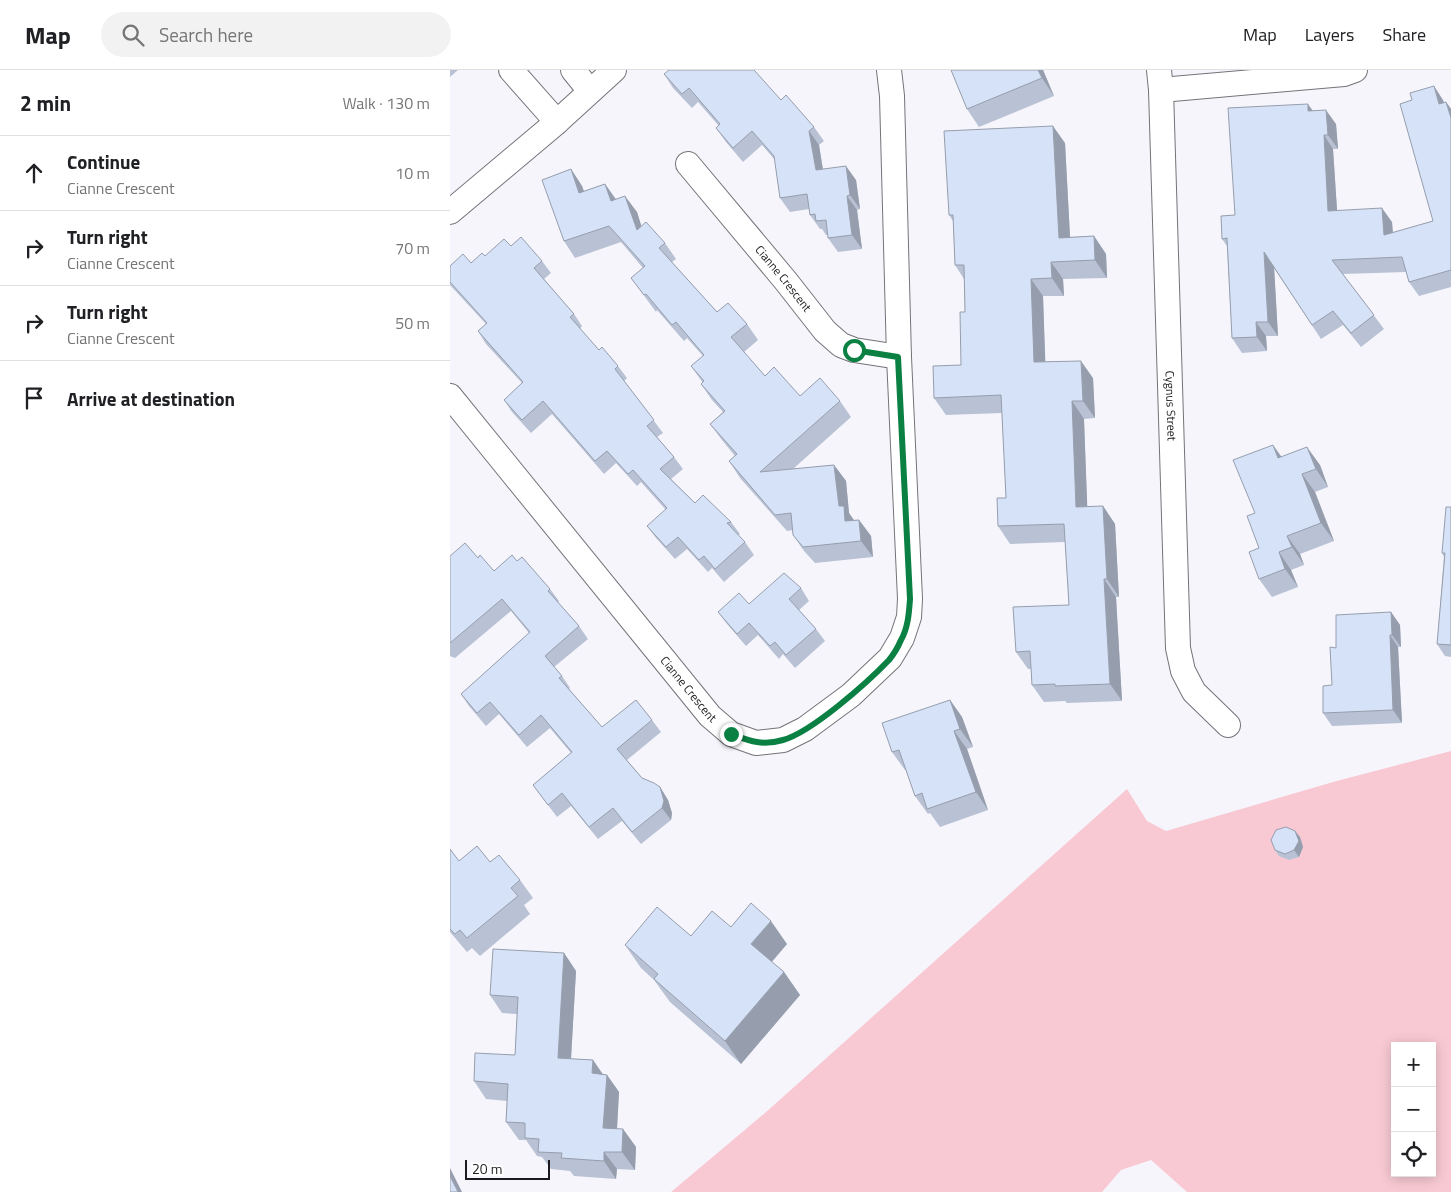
<!DOCTYPE html>
<html lang="en">
<head>
<meta charset="utf-8">
<style>
  body { margin:0; font-family:"Titillium Web",sans-serif; background:#f2f2f2; color:#202124 }
  .controls { position:absolute; right:15px; bottom:15px; display:grid; overflow:hidden; border-radius:0px; box-shadow:0 2px 12px #0003 }
  .controls button { width:45px; height:45px; display:grid; place-items:center; padding:0; border:0; border-bottom:1px solid #e0e0e0; background:#fff; color:#202124; font:25px sans-serif }
  .scale { position:absolute; left:15px; bottom:12px; width:85px; box-sizing:border-box; padding-left:5px; border:2px solid #1a191c; border-top:0; font-size:14px; line-height:18px; white-space:nowrap; color:#1a191c; -webkit-text-stroke:4px #fff; paint-order:stroke }
  .stop { position:absolute; width:15px; height:15px; margin:-11px; border:4px solid #0b8043; border-radius:50%; background:#fff }
  .stop.end { background:#0b8043; border-color:#fff; box-shadow:0 1px 5px #0008 }
  .list { margin:0; padding:0; list-style:none }
  h2 { display:flex; justify-content:space-between; align-items:center; height:65px; margin:0; padding:0 20px; font-size:21px }
  h2 small { font-size:16px; font-weight:400; color:#757577 }
  .list li { display:grid; grid-template-columns:32px 1fr auto; gap:15px; align-items:center; box-sizing:border-box; height:75px; padding:0 20px; border-top:1px solid #e0e0e0 }
  .list b { display:block; font-size:19px; white-space:nowrap }
  .list p { margin:0; font-size:16px; white-space:nowrap; color:#757577 }
  .list em { font-size:16px; font-style:normal; color:#757577 }
  .icon { flex:none; width:28px; height:28px; fill:none; stroke:currentColor; stroke-width:2; stroke-linecap:round; stroke-linejoin:round }
  .map { position:relative; flex:none; width:1001px; height:1122px; overflow:hidden }
  header { display:flex; align-items:center; gap:30px; box-sizing:border-box; height:70px; padding:0 25px; background:#fff; border-bottom:1px solid #e0e0e0 }
  header strong { font-size:24px }
  nav { display:flex; gap:28px; margin-inline-start:auto; font-size:18px }
  .search { width:350px; height:45px; background:#f2f2f2; display:flex; align-items:center; gap:12px; box-sizing:border-box; padding:0 18px; border-radius:28px; color:#757577; font-size:19px }
  main { display:flex }
  aside { flex:1; background:#fff }
  .map>svg:first-child { display:block }
</style>
</head>
<body>
<header>
<strong>Map</strong>
<div class="search"><svg class="icon" aria-label="search" viewBox="0 0 24 24"><circle cx="10" cy="10" r="6"/><path d="M15 15l6 6"/></svg>Search here</div>
<nav><a>Map</a><a>Layers</a><a>Share</a></nav>
</header>
<main>
<aside>
<h2>2 min<small>Walk · 130 m</small></h2>
<ul class="list">
<li><svg class="icon" aria-label="ahead" viewBox="0 0 24 24"><path d="M12 20V5M6 11l6-6 6 6"/></svg><div><b>Continue</b><p>Cianne Crescent</p></div><em>10 m</em></li>
<li><svg class="icon" aria-label="right" viewBox="0 0 24 24"><path d="M7 20v-9h11M14 6l5 5-5 5"/></svg><div><b>Turn right</b><p>Cianne Crescent</p></div><em>70 m</em></li>
<li><svg class="icon" aria-label="right" viewBox="0 0 24 24"><path d="M7 20v-9h11M14 6l5 5-5 5"/></svg><div><b>Turn right</b><p>Cianne Crescent</p></div><em>50 m</em></li>
<li><svg class="icon" aria-label="arrive" viewBox="0 0 24 24"><path d="M6 21V4h12l-3 4 3 4H6"/></svg><div><b>Arrive at destination</b></div></li>
</ul>
</aside>
<div class="map">
<svg width="1001" height="1122" viewBox="0 0 1001 1122">
  <rect width="100%" height="100%" fill="#f7f5fc"/>
  <path fill="#f8c9d3" fill-rule="evenodd" d="M1001 681V1122H737L701 1090 671 1100 652 1122H221L315 1043 677 719 697 751 716 761 883 712ZM945 976H982V1103H945Z"/>
  <g fill="none" stroke-linecap="round" stroke-linejoin="round">
    <g stroke="#747379" stroke-width="26">
      <g id="minor">
        <path d="M61 0 107 52"/>
        <path d="M123 0 140 21"/>
        <path id="s1" d="M709 0 711 20 728 578 733 601 744 622 778 655"/>
        <path d="M711 20 894 4 905 0"/>
        <path id="s2" d="M238 94 335 210 375 261 391 275 404 280 449 287"/>
        <path d="M0 142 107 52 164 0"/>
        <path id="s3" d="M0 326 260 646 281 664 306 673 333 670 355 659 401 625 440 588 452 568 459 547 460 529 449 287 442 26 439 0"/>
      </g>
    </g>
    <use href="#minor" stroke="#fff" stroke-width="24"/>
  </g>
  <g fill="#b8c2d4">
    <path d="M0 0H8L0 7Z"/>
    <path d="M501 0H593L604 26 529 57 517 39Z"/>
    <path d="M214 4 331 30 364 57 374 71 369 75 373 99 406 110 410 139 407 140 412 179 388 182 378 168V165H376L372 159H370L360 145 359 139 340 142 330 128 325 90 312 75 293 92 276 72 266 58 269 56 248 32 242 38 223 18Z"/>
    <path d="M993 30 994 33 996 32 1001 39V217L969 226 959 212 956 202 893 204 934 259 911 277 893 255 871 269 824 198 828 266H816L817 281 792 283 782 268 777 176 772 169 785 145 862 41 886 54 888 79H883L887 140 942 152 943 163 983 151Z"/>
    <path d="M615 73 620 167 644 166 656 184 657 208 613 209 614 226H593L595 292 643 308 645 348 634 349 637 437 653 436 665 454 669 527H666L672 631 617 633 615 631 594 632 582 615 581 599H578L566 582 619 535 615 472 560 474 548 456 556 428 552 343 496 345 484 328 511 295 515 242 514 209 505 195 503 151 499 145Z"/>
    <path d="M121 99 132 116 134 121 155 114 166 129 187 142 191 156 215 173 226 189 222 192 267 242 297 254 308 270 294 282 315 306 350 326 390 331 401 347 343 399 384 395 396 411 399 443 404 450H409L421 466 423 487 365 493 354 481 343 465V460L337 461 290 408 279 391 285 386 272 370 260 354 273 342 262 330 251 314 253 313 241 296 253 286 237 268 234 271 207 240 206 242 181 208 193 198 171 172 125 188 114 171Z"/>
    <path d="M61 176 92 191 101 203 94 209 124 244 132 256 130 259 149 280 168 296 177 308 174 311 213 363 207 367 224 387 233 399 221 409 245 433 281 452 290 464 288 465 295 472 304 485 274 512 262 498 258 502 237 479 225 489 206 468 197 456 216 440 191 412 187 416 166 393 154 404 102 344 81 363 62 342 54 330 72 313 36 274 28 261 36 254 0 215V196L21 193Z"/>
    <path d="M831 387 870 395 878 417 865 422 884 471 850 484 854 495 841 500 848 517 822 527 809 509V478L805 443Z"/>
    <path d="M1001 437V587L995 586 987 574 994 487 992 483Z"/>
    <path d="M0 486 28 488 44 501 67 491 100 519 109 531 108 532 129 556 138 569 104 597 112 606 120 618 119 619 152 657 202 650 211 662 177 690 192 708 210 717 218 730 222 743 221 750 191 774 172 751 148 769 121 736 107 747 83 715 121 683 100 658 77 677 49 644 36 656 19 636 11 624 79 563 61 541 5 588 0 586Z"/>
    <path d="M351 518 359 531 349 540 366 559 375 571 345 598 333 584 329 589 308 565 296 576 277 554 268 542Z"/>
    <path d="M941 542 950 555 951 577H948L952 653 882 656 873 643 882 615 886 578Z"/>
    <path d="M500 630 512 647 523 677 517 679 538 740 490 757 480 743 478 744 465 726 456 700H455L442 682Z"/>
    <path d="M845 761 850 767 853 777 849 787 839 790 829 786 825 780Z"/>
    <path d="M0 779 9 791 40 792 70 810 83 828 74 835 80 844 30 886 22 878 17 882 0 862Z"/>
    <path d="M281 857 337 874 322 892 334 902 350 925 291 994 220 932 204 910 191 898 175 875 241 866Z"/>
    <path d="M114 883 126 901 121 989 143 990 153 1004 157 1005 169 1022 167 1059H173L186 1077 185 1100 167 1099 166 1109 124 1106 120 1101 101 1099 92 1087 87 1086 76 1070H69L56 1052 57 1031 36 1029 24 1011 65 985 67 944 52 943 40 925Z"/>
  </g>
  <g fill="#969ead">
    <path d="M588 0H593L604 26 592 8Z"/>
    <path d="M984 16 993 30 999 49 989 34Z"/>
    <path d="M996 32 1001 39V48Z"/>
    <path d="M858 34 868 48 858 41Z"/>
    <path d="M876 40 886 54 888 79 878 65Z"/>
    <path d="M603 56 615 73 621 185 609 168Z"/>
    <path d="M359 61 369 75 375 114 366 100Z"/>
    <path d="M874 65 883 79 888 155 878 141Z"/>
    <path d="M396 96 406 110 410 139 400 125Z"/>
    <path d="M121 99 132 116 140 139 129 123Z"/>
    <path d="M155 114 166 130 161 131Z"/>
    <path d="M175 126 187 142 198 177 187 160Z"/>
    <path d="M397 126 407 140 412 179 402 165Z"/>
    <path d="M932 138 942 152 944 179 934 165Z"/>
    <path d="M644 166 656 184 657 208 645 190Z"/>
    <path d="M814 182 824 196 828 266 818 252Z"/>
    <path d="M601 192 613 209 614 226 602 208Z"/>
    <path d="M581 209 593 226 596 310 584 292Z"/>
    <path d="M806 252 816 266 817 281 807 267Z"/>
    <path d="M631 291 643 308 645 348 633 331Z"/>
    <path d="M622 331 634 349 638 455 626 437Z"/>
    <path d="M823 375 836 393 828 388Z"/>
    <path d="M857 377 870 395 878 417 866 399Z"/>
    <path d="M384 395 396 411 399 443 405 452 395 451 389 436Z"/>
    <path d="M852 404 865 422 884 471 871 453Z"/>
    <path d="M653 436 665 454 669 527 657 509Z"/>
    <path d="M409 450 421 466 423 487 411 471Z"/>
    <path d="M837 466 850 484 854 495 842 477Z"/>
    <path d="M829 482 841 500 848 517 835 499Z"/>
    <path d="M654 509 666 527 672 631 660 614Z"/>
    <path d="M941 542 950 555 951 577 942 565Z"/>
    <path d="M940 565 948 577 952 653 943 640Z"/>
    <path d="M500 630 512 647 523 677 510 659Z"/>
    <path d="M504 661 517 679 538 740 526 722Z"/>
    <path d="M210 717 218 730 222 743 221 750 212 738Z"/>
    <path d="M845 761 850 767 853 777 849 787 844 780Z"/>
    <path d="M321 851 337 874 317 897 301 874Z"/>
    <path d="M114 883 126 901 120 1006 108 988Z"/>
    <path d="M334 902 350 925 291 994 275 971Z"/>
    <path d="M143 990 155 1008 142 1003Z"/>
    <path d="M157 1005 169 1022 166 1076 153 1058Z"/>
    <path d="M173 1059 186 1077 185 1100 172 1082Z"/>
    <path d="M154 1082 167 1099 166 1109 154 1091Z"/>
    <path d="M0 1098 12 1122H8L0 1106Z"/>
  </g>
  <g fill="#d6e2f7" stroke="#969ead">
    <path d="M219 0H304L331 30 336 25 364 57 359 61 366 100 396 96 400 125 397 126 402 165 378 168 376 150 366 151 365 144 360 145 357 124 330 128 324 86 302 61 283 78 266 58 270 54 239 18 232 24 214 4Z"/>
    <path d="M501 0H588L592 8 517 39Z"/>
    <path d="M984 16 989 34 996 32 1001 48V200L959 212 952 187 882 190 924 245 901 263 883 241 862 255 814 182 818 252H806L807 267 782 268 777 168 772 169 771 146 785 145 778 38 858 34V41L876 40 878 65H874L878 141 932 138 934 165 983 151 950 34 962 30 960 23Z"/>
    <path d="M603 56 609 168 644 166 645 190 601 192 602 208 581 209 584 292 631 291 633 331H622L626 437 653 436 657 509H654L660 614 605 616V614L582 615 580 581 566 582 563 537 619 535 614 454 548 456 547 428H556L551 325 484 328 483 296 511 295 510 242H515L514 195H505L503 145H499L494 61Z"/>
    <path d="M121 99 129 123 155 114 161 131 175 126 187 160 196 152 215 173 209 178 267 242 278 233 297 254 281 267 315 306 324 297 350 326 370 308 390 331 310 402 384 395 389 436H394L395 451 409 450 411 471 353 477 343 465 341 443 325 445 279 391 287 384 260 354 275 341 251 314 254 311 241 296 254 285 226 252 222 255 196 224 194 225 181 208 195 196 159 156 114 171 92 110Z"/>
    <path d="M71 167 92 191 84 198 124 244 120 247 149 280 152 277 168 296 165 299 204 350 197 356 224 387 210 399 245 433 253 425 281 452 277 453 295 472 265 499 254 486 249 490 228 467 216 477 197 456 217 438 183 400 178 404 157 381 145 391 93 331 72 350 54 330 73 312 28 261 37 253 0 212V196L13 184 21 193 32 183 35 186 54 169 61 176Z"/>
    <path d="M823 375 828 388 857 377 866 399 852 404 871 453 837 466 842 477 829 482 835 499 809 509 799 482 809 478 797 446 805 443 783 390Z"/>
    <path d="M996 437H1001V575L987 574 995 483H992Z"/>
    <path d="M15 473 28 488 30 485 44 501 62 485 67 491 72 487 100 519 98 521 129 556 95 586 112 606 109 608 152 657 186 630 202 650 167 679 192 708 204 713 210 717 214 731 212 738 182 762 163 738 139 757 112 723 98 735 83 715 122 682 91 645 69 665 40 632 27 643 11 624 80 562 52 529 0 573V486Z"/>
    <path d="M334 503 351 518 339 529 366 559 336 585 325 572 320 576 299 553 287 564 268 542 289 523 299 534Z"/>
    <path d="M941 542 942 565H940L943 640 873 643V616L882 615 880 577 886 578V545Z"/>
    <path d="M500 630 510 659 504 661 526 722 477 739 472 723 465 726 449 680 442 682 432 653Z"/>
    <path d="M836 757 845 761 849 771 844 780 835 784 825 780 821 770 826 760Z"/>
    <path d="M27 776 40 792 49 785 70 810 61 818 68 826 17 868 10 860 5 864 0 859V779L9 791Z"/>
    <path d="M301 833 321 851 301 874 334 902 275 971 204 909 208 904 175 875 207 837 241 866 262 841 281 857Z"/>
    <path d="M43 879 114 883 108 988 143 990 142 1003 157 1005 153 1058 173 1059 172 1082H154V1091L111 1088 112 1083 88 1082 89 1069 75 1068V1053L56 1052 58 1014 24 1011 25 983 65 985 68 927 40 925Z"/>
    <path d="M0 1106 8 1122H0Z"/>
  </g>
  <g fill="none" stroke-linecap="round" stroke-linejoin="round">
    <path stroke="#0b8043" stroke-width="6" d="M281 664C300 671 312 676 333 670 362 662 418 612 439 590 444 584 448 577 451 570 458 558 459 543 460 529L448 287 404 280"/>
  </g>
  <g text-anchor="middle" stroke-width="4" stroke-linejoin="round" paint-order="stroke">
    <g font-size="12" fill="#1a191c" stroke="#fff">
      <text dy="4" stroke="none"><textPath href="#s2" startOffset="149">Cianne Crescent</textPath></text>
      <text dy="4" stroke="none"><textPath href="#s1" startOffset="336">Cygnus Street</textPath></text>
      <text dy="4" stroke="none"><textPath href="#s3" startOffset="378">Cianne Crescent</textPath></text>
    </g>
  </g>
</svg>
<div class="controls">
<button>+</button>
<button>−</button>
<button><svg class="icon" aria-label="locate" viewBox="0 0 24 24"><circle cx="12" cy="12" r="6"/><path d="M12 2v4M12 18v4M2 12h4M18 12h4"/></svg></button>
</div>
<div class="scale">20 m</div>
<div class="stop" style="left:404px;top:280px"></div>
<div class="stop end" style="left:281px;top:664px"></div>
</div>
</main>
</body>
</html>
